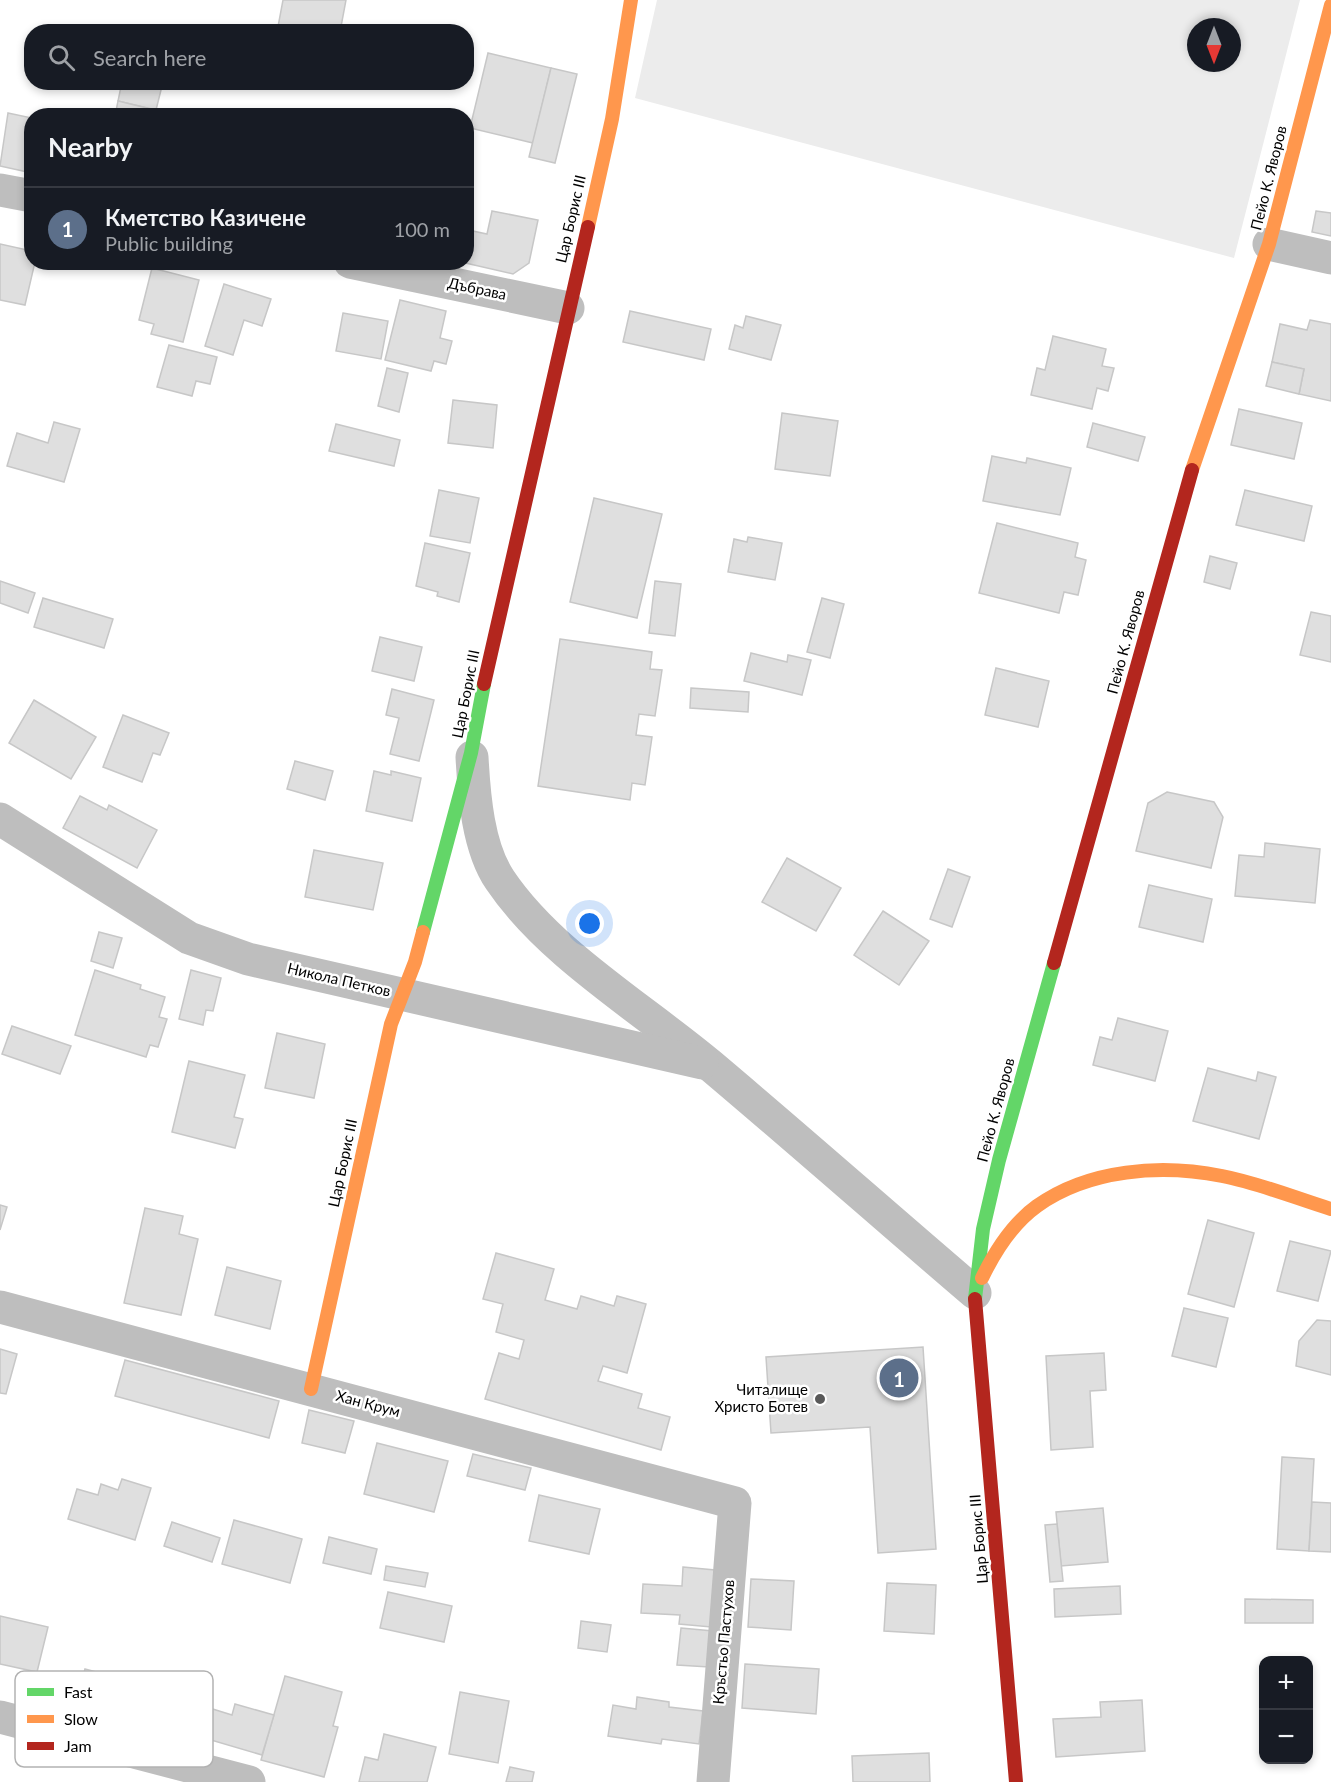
<!DOCTYPE html>
<html lang="en">
<head>
<meta charset="utf-8">
<style>
  body { margin:0; font-family:Lato,sans-serif; background:#242831; color:#f1f3f6 }
  .controls { position:absolute; right:18px; bottom:18px; display:grid; overflow:hidden; border-radius:12px; box-shadow:0 3px 9px #0003 }
  .controls button { width:54px; height:54px; display:grid; place-items:center; padding:0; border:0; border-bottom:2px solid #363941; background:#171b24; color:#f1f3f6; font:30px sans-serif }
  .compass { position:absolute; left:1187px; top:18px; width:54px; height:54px; border-radius:50%; background:#171b24; box-shadow:0 3px 9px #0003; rotate:180deg }
  .you { position:absolute; left:590px; top:924px; width:21px; height:21px; margin:-15px; border:4px solid #fff; border-radius:50%; background:#1a73e8; box-shadow:0 0 0 9px #1a73e833 }
  .badge { display:grid; place-items:center; width:39px; height:39px; border-radius:50%; background:#ea580c; color:#fff; font-size:20px; font-weight:700 }
  .pin { position:absolute; translate:-50% -50%; border:3px solid #fff; box-shadow:0 2px 6px #0006 }
  .list { margin:0; padding:0; list-style:none }
  h2 { display:flex; justify-content:space-between; align-items:center; height:78px; margin:0; padding:0 24px; font-size:26px }
  h2 small { font-size:20px; font-weight:400; color:#9ea1a6 }
  .list li { display:grid; grid-template-columns:39px 1fr auto; gap:18px; align-items:center; box-sizing:border-box; height:84px; padding:0 24px; border-top:2px solid #363941 }
  .list b { display:block; font-size:22px; white-space:nowrap }
  .list p { margin:0; font-size:20px; white-space:nowrap; color:#9ea1a6 }
  .list em { font-size:20px; font-style:normal; color:#9ea1a6 }
  .icon { flex:none; width:33px; height:33px; fill:none; stroke:currentColor; stroke-width:2; stroke-linecap:round; stroke-linejoin:round }
  .map { position:relative; flex:none; width:1331px; height:1782px; overflow:hidden }
  .search { position:absolute; background:#171b24; box-shadow:0 3px 9px #0003; left:24px; top:24px; width:450px; height:66px; display:flex; align-items:center; gap:15px; box-sizing:border-box; padding:0 21px; border-radius:24px; color:#9ea1a6; font-size:22px }
  .panel { position:absolute; background:#171b24; box-shadow:0 3px 9px #0003; left:24px; top:108px; width:450px; height:162px; border-radius:24px }
  .map>svg:first-child { display:block }
</style>
</head>
<body>
<div class="map">
<svg width="1331" height="1782" viewBox="0 0 1331 1782">
  <rect width="100%" height="100%" fill="#fff"/>
  <path fill="#ececec" fill-rule="evenodd" d="M657 0H1300L1234 258 635 98ZM1196 27H1232V63H1196Z"/>
  <g fill="#dfdfdf" stroke="#c7c7c7" stroke-width="1.5">
    <path d="M283 0H346L340 32H277Z"/>
    <path d="M488 53 551 68 533 143 470 128Z"/>
    <path d="M551 68 577 74 555 163 529 157Z"/>
    <path d="M122 82H163L156 110 118 101Z"/>
    <path d="M118 101 147 108 145 116H115Z"/>
    <path d="M8 113 32 118V173L0 166Z"/>
    <path d="M492 211 538 220 529 263 513 274 461 262H466L468 230 487 234Z"/>
    <path d="M1316 211 1331 213V236L1312 232Z"/>
    <path d="M0 244 32 251V262H35L25 305 0 300Z"/>
    <path d="M152 268 199 280 183 342 151 334 154 324 139 320Z"/>
    <path d="M224 284 271 299 262 326 244 320 233 355 205 346Z"/>
    <path d="M400 300 446 311 440 338 452 341 446 364 434 361 431 371 385 360Z"/>
    <path d="M630 311 711 329 704 360 623 342Z"/>
    <path d="M343 313 388 321 381 359 336 351Z"/>
    <path d="M746 316 781 325 771 360 729 349 735 325 743 328Z"/>
    <path d="M1310 320 1331 324V401L1299 394 1304 369 1272 362 1280 324 1307 330Z"/>
    <path d="M1053 336 1106 349 1102 366 1114 368 1108 391 1097 388 1092 409 1031 395 1037 368 1045 370Z"/>
    <path d="M169 345 217 357 210 384 196 381 192 396 157 387Z"/>
    <path d="M1272 362 1304 369 1299 394 1266 386Z"/>
    <path d="M387 368 408 373 399 412 378 406Z"/>
    <path d="M453 400 497 405 493 448 448 443Z"/>
    <path d="M1239 409 1302 423 1294 459 1231 445Z"/>
    <path d="M782 413 838 421 830 476 775 469Z"/>
    <path d="M54 422 80 429 64 482 7 466 17 433 48 443Z"/>
    <path d="M1093 423 1145 437 1138 461 1087 447Z"/>
    <path d="M336 424 400 440 394 466 329 451Z"/>
    <path d="M992 456 1026 463 1027 458 1071 468 1060 515 983 501Z"/>
    <path d="M439 490 479 498 470 543 430 536Z"/>
    <path d="M1245 490 1312 506 1304 541 1236 525Z"/>
    <path d="M594 498 662 514 637 618 570 602Z"/>
    <path d="M997 523 1078 543 1075 557 1086 560 1078 595 1064 592 1059 613 979 593Z"/>
    <path d="M748 537 782 543 775 580 728 572 734 539 747 542Z"/>
    <path d="M425 543 470 553 459 602 437 596 438 592 416 586Z"/>
    <path d="M1210 556 1237 563 1230 589 1204 582Z"/>
    <path d="M0 581 35 593 28 613 0 603Z"/>
    <path d="M655 581 681 584 675 636 649 633Z"/>
    <path d="M43 598 113 619 104 648 34 627Z"/>
    <path d="M822 598 844 604 830 658 807 652Z"/>
    <path d="M1311 612 1331 616V662L1300 655Z"/>
    <path d="M380 637 422 647 414 681 372 671Z"/>
    <path d="M560 639 652 652 650 669 662 670 655 716 639 714 636 735 652 737 645 785 632 783 630 800 538 786Z"/>
    <path d="M751 653 787 662 788 655 811 660 802 695 744 681Z"/>
    <path d="M996 668 1049 681 1038 727 985 715Z"/>
    <path d="M691 688 749 692 748 712 690 708Z"/>
    <path d="M392 689 434 700 419 761 390 754 399 718 386 715Z"/>
    <path d="M34 700 96 737 71 779 9 743Z"/>
    <path d="M123 715 169 733 160 755 153 753 142 782 103 767Z"/>
    <path d="M295 761 333 771 325 800 287 789Z"/>
    <path d="M374 771 391 775V771L421 778 412 821 366 811Z"/>
    <path d="M1167 792 1214 802 1223 817 1211 868 1136 851 1148 803Z"/>
    <path d="M80 796 107 810 109 805 157 830 137 868 63 828Z"/>
    <path d="M1265 843 1320 849 1315 903 1235 896 1239 855 1264 857Z"/>
    <path d="M314 850 383 863 373 910 305 897Z"/>
    <path d="M787 858 841 888 816 931 762 902Z"/>
    <path d="M948 869 970 877 952 927 930 919Z"/>
    <path d="M1149 885 1212 899 1203 942 1139 927Z"/>
    <path d="M883 911 929 941 899 985 854 955Z"/>
    <path d="M99 932 122 938 113 968 91 961Z"/>
    <path d="M95 970 141 985 140 989 165 997 159 1017 167 1019 158 1047 150 1045 146 1057 75 1035Z"/>
    <path d="M191 970 221 978 213 1011 206 1010 203 1025 179 1019Z"/>
    <path d="M1118 1018 1168 1031 1155 1081 1093 1065 1100 1037 1112 1040Z"/>
    <path d="M12 1026 71 1046 60 1074 2 1054Z"/>
    <path d="M277 1033 325 1044 314 1098 265 1088Z"/>
    <path d="M189 1061 245 1075 234 1117 243 1119 235 1148 172 1132Z"/>
    <path d="M1208 1068 1256 1081 1258 1072 1276 1077 1259 1139 1193 1121Z"/>
    <path d="M0 1205 7 1207 0 1230Z"/>
    <path d="M145 1208 183 1216 179 1234 198 1239 181 1315 124 1303Z"/>
    <path d="M1208 1220 1254 1233 1234 1307 1188 1294Z"/>
    <path d="M1290 1241 1331 1251 1318 1301 1277 1291Z"/>
    <path d="M496 1253 554 1269 545 1300 577 1309 581 1296 614 1306 617 1296 646 1304 627 1373 603 1366 598 1381 642 1394 638 1408 670 1417 661 1450 485 1399 499 1353 519 1359 524 1340 496 1332 503 1304 483 1299Z"/>
    <path d="M227 1267 281 1281 270 1329 215 1315Z"/>
    <path d="M1184 1308 1228 1318 1216 1367 1172 1356Z"/>
    <path d="M1317 1320 1331 1321V1375L1296 1366 1299 1341Z"/>
    <path d="M923 1347 936 1549 878 1553 870 1427 771 1433 766 1357Z"/>
    <path d="M0 1349 17 1354 6 1394 0 1393Z"/>
    <path d="M1104 1353 1106 1390 1090 1391 1093 1447 1051 1450 1046 1356Z"/>
    <path d="M125 1360 279 1401 269 1438 115 1396Z"/>
    <path d="M309 1410 354 1421 345 1453 302 1443Z"/>
    <path d="M377 1443 448 1461 434 1512 364 1494Z"/>
    <path d="M473 1454 531 1468 525 1490 467 1476Z"/>
    <path d="M1282 1457 1314 1459 1309 1551 1277 1549Z"/>
    <path d="M122 1479 151 1488 135 1540 68 1519 77 1489 98 1495 101 1484 118 1490Z"/>
    <path d="M539 1495 600 1509 589 1554 529 1541Z"/>
    <path d="M1312 1502 1331 1503V1552L1309 1551Z"/>
    <path d="M1103 1508 1108 1562 1061 1566 1056 1512Z"/>
    <path d="M234 1520 302 1539 290 1583 222 1564Z"/>
    <path d="M172 1522 220 1538 212 1562 164 1546Z"/>
    <path d="M1057 1524 1063 1581 1050 1582 1045 1525Z"/>
    <path d="M329 1537 377 1549 371 1574 323 1563Z"/>
    <path d="M386 1566 428 1573 425 1587 384 1580Z"/>
    <path d="M683 1567 715 1570 711 1627 679 1624 680 1615 641 1613 643 1584 682 1586Z"/>
    <path d="M751 1579 794 1581 791 1630 748 1627Z"/>
    <path d="M887 1583 936 1585 934 1634 884 1631Z"/>
    <path d="M1120 1586 1121 1614 1055 1617 1054 1589Z"/>
    <path d="M388 1592 452 1606 444 1642 380 1628Z"/>
    <path d="M1245 1599 1313 1600V1623H1245Z"/>
    <path d="M0 1616 48 1627 37 1672 0 1664Z"/>
    <path d="M581 1621 611 1625 607 1652 578 1648Z"/>
    <path d="M681 1628 713 1631 709 1667 677 1665Z"/>
    <path d="M745 1664 819 1669 816 1714 742 1708Z"/>
    <path d="M85 1669 119 1678 108 1715 48 1698 55 1675 81 1682Z"/>
    <path d="M285 1676 342 1692 333 1726 338 1727 324 1777 261 1760Z"/>
    <path d="M460 1692 509 1701 498 1763 449 1754Z"/>
    <path d="M637 1697 669 1702V1707L703 1711 699 1744 662 1739 661 1744 608 1736 613 1705 636 1709Z"/>
    <path d="M1142 1700 1145 1751 1056 1757 1053 1719 1101 1717 1100 1702Z"/>
    <path d="M235 1704 274 1715 262 1755 194 1735 203 1706 232 1715Z"/>
    <path d="M384 1734 436 1747 427 1782H359L365 1757 378 1760Z"/>
    <path d="M929 1753 930 1782H853L852 1756Z"/>
    <path d="M510 1767 534 1772 532 1782H506Z"/>
  </g>
  <g fill="none" stroke-linecap="round" stroke-linejoin="round">
    <g stroke="#bebebe" stroke-width="33">
      <path d="M0 190 32 196"/>
      <path d="M1269 244 1331 258"/>
      <path d="M350 262 568 308"/>
      <path d="M472 757C474 795 478 848 500 880 549 953 642 1008 710 1065 799 1140 886 1217 975 1293"/>
      <path d="M0 819 189 938 248 959 702 1063"/>
      <path d="M0 1307 735 1503 713 1782"/>
      <path d="M0 1717 249 1782"/>
    </g>
    <g stroke="#63d668" stroke-width="14">
      <path d="M423 932 471 753 484 684"/>
      <path d="M975 1299 983 1229 999 1160 1054 963"/>
    </g>
    <g stroke="#ff974d" stroke-width="14">
      <path d="M588 227 612 119 631 0"/>
      <path d="M1192 470 1269 244 1331 5"/>
      <path d="M982 1278C995 1251 1012 1224 1037 1206 1089 1169 1161 1164 1222 1176 1259 1183 1295 1198 1331 1209"/>
      <path d="M311 1389 391 1024 415 962 423 932"/>
    </g>
    <g stroke="#b3261e" stroke-width="14">
      <path d="M484 684 588 227"/>
      <path d="M1054 963 1192 470"/>
      <path d="M975 1299 1016 1782"/>
    </g>
  </g>
  <circle fill="#595959" stroke="#fff" stroke-width="2" cx="820" cy="1399" r="6"/>
  <g text-anchor="middle" stroke-width="5" stroke-linejoin="round" paint-order="stroke">
    <g font-size="15" fill="#000" stroke="#fff">
      <text transform="translate(1269 178) rotate(-76)" y="5">Пейо К. Яворов</text>
      <text transform="translate(571 219) rotate(-77)" y="5">Цар Борис III</text>
      <text transform="translate(477 289) rotate(12)" y="5">Дъбрава</text>
      <text transform="translate(1126 642) rotate(-75)" y="5">Пейо К. Яворов</text>
      <text transform="translate(466 694) rotate(-79)" y="5">Цар Борис III</text>
      <text transform="translate(339 980) rotate(13)" y="5">Никола Петков</text>
      <text transform="translate(996 1110) rotate(-75)" y="5">Пейо К. Яворов</text>
      <text transform="translate(343 1163) rotate(-78)" y="5">Цар Борис III</text>
      <text transform="translate(368 1404) rotate(15)" y="5">Хан Крум</text>
      <text transform="translate(979 1539) rotate(-95)" y="5">Цар Борис III</text>
      <text transform="translate(724 1642) rotate(-85)" y="5">Кръстьо Пастухов</text>
    </g>
    <g font-size="15" fill="#000" stroke="#fff" text-anchor="end">
      <text x="808" y="1395">Читалище<tspan x="808" dy="17">Христо Ботев</tspan></text>
    </g>
  </g>
  <rect x="15" y="1671" width="198" height="96" rx="9" fill="#fff" stroke="#b2b2b2" stroke-width="1.5"/>
  <rect x="27" y="1688" width="27" height="8" fill="#63d668"/>
  <rect x="27" y="1715" width="27" height="8" fill="#ff974d"/>
  <rect x="27" y="1742" width="27" height="8" fill="#b3261e"/>
  <g font-size="16" fill="#000">
    <text x="64" y="1698">Fast</text>
    <text x="64" y="1725">Slow</text>
    <text x="64" y="1752">Jam</text>
  </g>
</svg>
<div class="controls">
<button>+</button>
<button>−</button>
</div>
<svg class="compass" viewBox="-18 -18 36 36"><path d="M0-13l5 13h-10z" fill="#e53935"/><path d="M0 13l5-13h-10z" fill="#9ea1a6"/></svg>
<div class="you"></div>
<div class="pin badge" style="left:899px;top:1378px;background:#5c6f8a">1</div>
<div class="search"><svg class="icon" aria-label="search" viewBox="0 0 24 24"><circle cx="10" cy="10" r="6"/><path d="M15 15l6 6"/></svg>Search here</div>
<section class="panel">
<h2>Nearby<small></small></h2>
<ul class="list">
<li><span class="badge" style="background:#5c6f8a">1</span><div><b>Кметство Казичене</b><p>Public building</p></div><em>100 m</em></li>
</ul>
</section>
</div>
</body>
</html>
